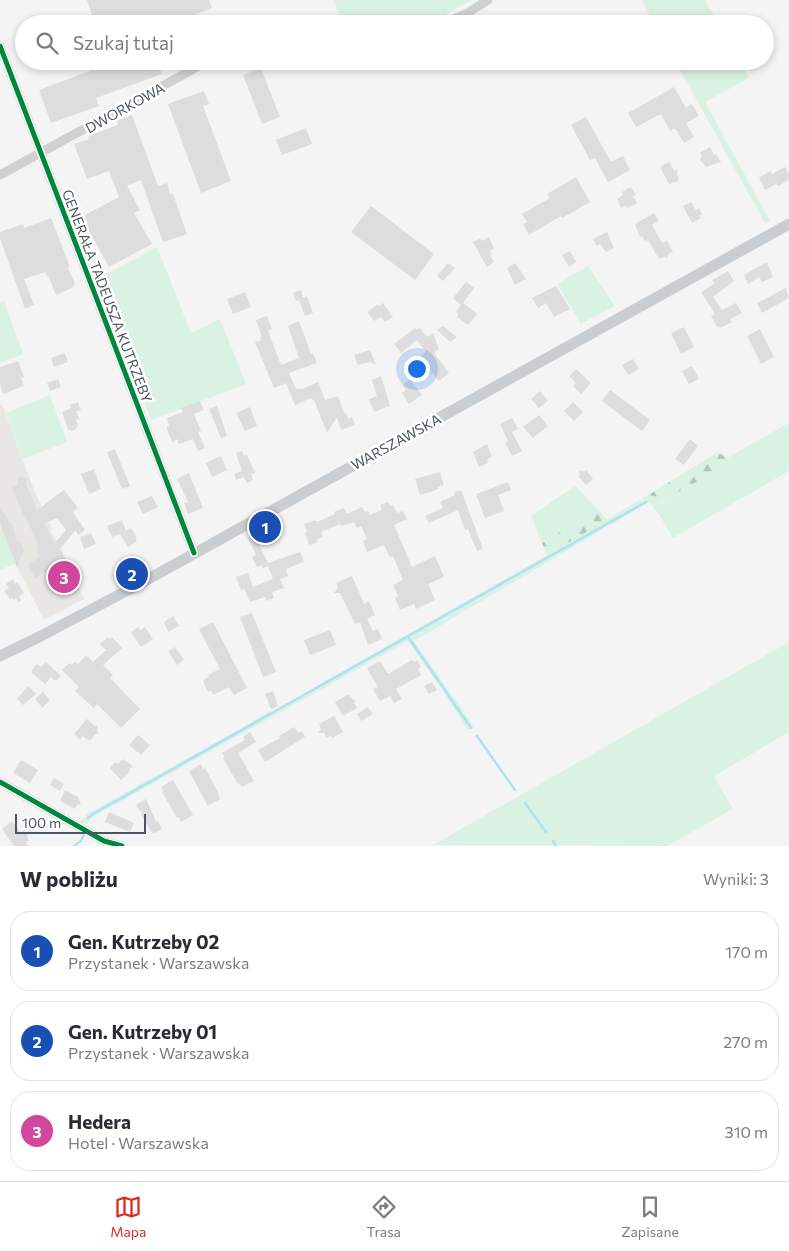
<!DOCTYPE html>
<html lang="pl">
<head>
<meta charset="utf-8">
<style>
  body { margin:0; font-family:Commissioner,sans-serif; background:#f7f7f7; color:#2b2b33 }
  .scale { position:absolute; left:15px; bottom:12px; width:131px; box-sizing:border-box; padding-left:5px; border:2px solid #4a5661; border-top:0; font-size:14px; line-height:18px; white-space:nowrap; color:#4a5661; -webkit-text-stroke:4px #fff; paint-order:stroke }
  .you { position:absolute; left:416px; top:368px; width:18px; height:18px; margin:-12px; border:4px solid #fff; border-radius:50%; background:#1a73e8; box-shadow:0 0 0 8px #1a73e833 }
  .badge { display:grid; place-items:center; width:32px; height:32px; border-radius:50%; background:#d93025; color:#fff; font-size:16px; font-weight:700 }
  .pin { position:absolute; translate:-50% -50%; border:2px solid #fff; box-shadow:0 1px 5px #0006 }
  .list { margin:0; padding:0; list-style:none }
  h2 { display:flex; justify-content:space-between; align-items:center; height:65px; margin:0; padding:0 20px; font-size:21px }
  h2 small { font-size:16px; font-weight:400; color:#7c7c81 }
  .list li { display:grid; grid-template-columns:32px 1fr auto; gap:15px; align-items:center; box-sizing:border-box; height:80px; margin:0 10px 10px; padding:0 10px; border:1px solid #e1e1e2; border-radius:20px }
  .list b { display:block; font-size:19px; white-space:nowrap }
  .list p { margin:0; font-size:16px; white-space:nowrap; color:#7c7c81 }
  .list em { font-size:16px; font-style:normal; color:#7c7c81 }
  .icon { flex:none; width:28px; height:28px; fill:none; stroke:currentColor; stroke-width:2; stroke-linecap:round; stroke-linejoin:round }
  .map { position:relative; flex:none; width:789px; height:846px; overflow:hidden }
  .search { position:absolute; background:#fff; box-shadow:0 2px 8px #0003; left:15px; right:15px; top:15px; height:55px; display:flex; align-items:center; gap:12px; box-sizing:border-box; padding:0 18px; border-radius:28px; color:#7c7c81; font-size:19px }
  .sheet { height:335px; background:#fff }
  nav { display:flex; justify-content:space-around; align-items:center; box-sizing:border-box; height:70px; border-top:1px solid #e1e1e2; background:#fff; font-size:14px; color:#7c7c81 }
  nav a { display:grid; justify-items:center; gap:2px }
  nav .on { color:#d93025 }
  .map>svg:first-child { display:block }
</style>
</head>
<body>
<div class="map">
<svg width="789" height="846" viewBox="0 0 789 846">
  <defs>
    <pattern id="forest-firs" width="22" height="20" patternUnits="userSpaceOnUse" patternTransform="scale(1.25)"><rect width="22" height="20" fill="#d9f2e3"/><path d="M5 1l3.5 6h-7zM16 11l3.5 6h-7z" fill="#b2c7bb"/></pattern>
  </defs>
  <rect width="100%" height="100%" fill="#f4f4f4"/>
  <path fill="#e8e7e3" d="M2 404 34 490 52 529 50 531 59 544 84 599 44 620 8 549 0 526V405Z"/>
  <g fill="#d9f2e3">
    <path d="M333 0H472L427 24H344Z"/>
    <path d="M642 0H705L719 24H655Z"/>
    <path d="M675 61H740L749 78 705 102 770 221 765 223Z"/>
    <path d="M157 247 191 333 220 319 246 384 151 420 97 279Z"/>
    <path d="M588 266 615 306 581 324 557 284Z"/>
    <path d="M4 301 23 354 0 363V303Z"/>
    <path d="M50 395 67 442 23 459 6 413Z"/>
    <path d="M789 423V471L673 538 660 516 649 502 414 641 474 727 468 731 442 689 408 641 91 818 87 824 80 822 87 814 247 725 270 711 271 712 547 555 650 494 659 503 732 462 727 458Z"/>
    <path d="M575 486 597 509 542 543 531 516Z"/>
    <path d="M0 526 16 563 0 570Z"/>
    <path d="M789 642V732L714 776 733 809 667 846 433 845Z"/>
  </g>
  <g fill="url(#forest-firs)">
    <path d="M718 452 733 462 658 503 650 494Z"/>
    <path d="M597 509 607 520 547 555 542 543Z"/>
  </g>
  <g fill="none" stroke-linecap="round" stroke-linejoin="round">
    <g stroke="#aee2f0" stroke-width="2.5">
      <path d="M408 637 471 728"/>
      <path d="M477 736 515 790"/>
      <path d="M525 803 546 832"/>
      <path d="M88 818 93 814 646 502"/>
      <path d="M553 841 556 846"/>
      <path d="M74 846 81 841 84 834"/>
    </g>
  </g>
  <g fill="#ddddde" fill-rule="evenodd">
    <path d="M87 0H209L212 8 171 24H71L92 15Z"/>
    <path d="M45 61H68V62L48 70Z"/>
    <path d="M116 61 172 62 159 67 162 74 96 98 99 106 51 123 39 90Z"/>
    <path d="M261 68 280 117 262 124 243 75Z"/>
    <path d="M674 87 686 108 692 104 699 116 686 123 694 137 684 143 675 128 670 131 661 114 636 127 628 113Z"/>
    <path d="M204 91 209 104 203 106 231 181 201 193 168 104Z"/>
    <path d="M132 115 158 186 167 183 170 194H173L187 234 163 242 141 180 127 186 140 210 134 213 152 244 109 267 81 217 119 197 109 171 87 179 74 144 89 139 88 136 118 125 116 121Z"/>
    <path d="M586 117 611 162 623 156 630 170 608 182 595 158 590 160 571 125Z"/>
    <path d="M306 128 312 144 282 155 276 140Z"/>
    <path d="M710 147 714 155 716 154 721 162 706 167 703 163 700 161 702 156 700 153Z"/>
    <path d="M669 162 674 170 678 171 677 175 679 178 678 181 669 184 660 167Z"/>
    <path d="M785 167 789 174V180L778 186 776 184 765 190 759 178 770 171 772 174Z"/>
    <path d="M576 177 590 202 562 218 561 216 529 235 523 224 527 222 522 214 550 198 547 194Z"/>
    <path d="M631 187 636 195 633 196 637 203 627 208 626 205 621 208 617 199 623 195 622 192Z"/>
    <path d="M691 202 696 210 699 208 702 214 699 216 701 218 692 223 683 206Z"/>
    <path d="M371 206 434 254 415 280 351 232Z"/>
    <path d="M654 213 659 221 652 225 662 243 667 240 673 252 668 254 667 258 664 257 659 259 648 240 645 241 642 236 640 237 635 224Z"/>
    <path d="M51 218 70 267 68 268 75 284 72 288 56 295 48 275 47 276 45 272 24 279 34 305 25 309 0 238V232L23 224 24 228Z"/>
    <path d="M607 232 614 248 606 252 600 244 597 246 593 239Z"/>
    <path d="M489 237 494 249 490 251 492 254 490 255 494 262 487 267 473 242 481 238 482 241Z"/>
    <path d="M570 251 576 262 569 267 562 255Z"/>
    <path d="M767 262 773 277 762 282 759 277 748 284 744 275Z"/>
    <path d="M448 263 455 268 443 281 437 276Z"/>
    <path d="M515 263 526 279 515 285 507 268Z"/>
    <path d="M728 271 734 281 713 297 722 310 736 303 742 313 730 319 732 322 720 328 718 326 717 327 711 316 715 314 701 292 714 284 712 280Z"/>
    <path d="M466 282 474 288 463 303 477 314 468 325 457 317 459 314 456 312 461 305 453 298Z"/>
    <path d="M556 286 570 309 554 317 546 303 538 308 532 298Z"/>
    <path d="M786 288 789 298 762 313 757 303Z"/>
    <path d="M301 290 303 298 307 296 313 313 305 316 299 300 296 301 293 293Z"/>
    <path d="M245 292 251 307 233 314 227 299Z"/>
    <path d="M383 303 393 317 385 322 381 317 374 321 367 312 378 304 379 306Z"/>
    <path d="M267 316 272 329 268 331 281 365 299 358 288 326 299 321 311 354 313 353 317 363 289 373 296 389H302L318 382 325 400 338 396 344 413H346L348 419 352 417 355 425 341 430 337 417 327 433 314 400H312L311 398 295 405 286 383 274 388 255 342 261 340 260 337H262L256 320Z"/>
    <path d="M443 326 457 337 450 342 437 330Z"/>
    <path d="M684 327 694 347 681 354 671 333Z"/>
    <path d="M415 328 417 330 420 328 427 337 433 333 439 349 434 353 449 373 439 381 432 372 429 375 422 365 413 372 408 366 426 352 417 340 401 353 394 344Z"/>
    <path d="M760 329 774 357 761 364 747 336Z"/>
    <path d="M370 350 376 365 370 362 358 365 354 355Z"/>
    <path d="M65 353 68 362 54 367 51 358Z"/>
    <path d="M633 359 639 369 628 375 622 365Z"/>
    <path d="M18 361 24 377 21 378 24 386 3 394 0 384V367Z"/>
    <path d="M692 366 699 379 689 384 682 371Z"/>
    <path d="M576 369 591 383 581 394 573 386 576 383 569 376Z"/>
    <path d="M381 376 390 406 374 412 369 399 377 396 372 380Z"/>
    <path d="M58 379 61 387 50 391 47 383Z"/>
    <path d="M410 379 422 395 409 404 402 393 406 390 402 385Z"/>
    <path d="M610 390 650 420 642 431 602 401Z"/>
    <path d="M540 391 548 401 539 408 531 399Z"/>
    <path d="M200 401 204 410 194 414 201 431 198 432 205 448 198 451 193 439 179 444 177 439 172 442 167 429V427L169 426 167 418 183 412 181 408Z"/>
    <path d="M78 402 81 410 76 411 79 419 76 420 78 425 76 429 72 431 68 429 62 412 71 408 70 405Z"/>
    <path d="M573 402 583 412 574 421 564 411Z"/>
    <path d="M217 406 227 436 221 438 209 409Z"/>
    <path d="M250 407 257 426 245 431 236 413Z"/>
    <path d="M539 415 548 426 533 438 523 427Z"/>
    <path d="M512 418 518 429 512 432 522 451 512 456 505 443 508 441 500 424Z"/>
    <path d="M690 439 698 446 684 465 675 459Z"/>
    <path d="M487 444 492 457 487 459 488 463 479 467 473 452Z"/>
    <path d="M115 449 130 486 122 489 107 452Z"/>
    <path d="M242 451 244 456 247 455 255 473 251 474 253 480 247 483 244 477 236 480 234 474 242 471 236 453Z"/>
    <path d="M221 456 227 470 212 477 206 463Z"/>
    <path d="M94 469 101 489 89 494 81 474Z"/>
    <path d="M579 470 584 472 586 470 593 479 586 485 579 477 580 475Z"/>
    <path d="M440 472 444 485 438 487 439 489 420 495 415 479Z"/>
    <path d="M189 473 203 508 188 514 184 503 188 502 177 479Z"/>
    <path d="M22 476 27 479 26 484 37 510 64 490 78 508 73 512 85 530 78 535 76 530 60 549 73 579 69 581 70 585 62 589 58 581 53 579 51 573 48 574 47 571 36 578 29 567 30 563 40 557 37 549 38 544 25 516 24 517 12 487 18 485V479ZM57 518 66 530 54 544 45 523Z"/>
    <path d="M508 482 511 490 498 495 504 511 485 518 476 494Z"/>
    <path d="M461 490 483 549 477 551 468 529 465 530 458 510 429 523 425 516 443 508 440 502 455 495 454 492Z"/>
    <path d="M152 496 158 507 143 514 137 502Z"/>
    <path d="M388 502 390 506 393 505 397 513 403 511 407 519 394 525 412 567 435 556 444 577 428 584 435 600 416 609 414 604 400 610 395 598 398 596 393 585 403 580 393 556 390 557 384 545 367 552 363 541 367 539 361 526 357 528 354 522 341 526 340 524 321 532 323 537 317 539 318 542 309 545 305 533 307 532 304 524 316 520 317 522 335 514 334 512 344 508 347 514 362 507 365 512 368 511 370 515 382 510 380 505Z"/>
    <path d="M0 507 14 528 13 529 17 542 20 541 24 551 17 567 0 523Z"/>
    <path d="M122 520 126 531 131 528 137 538H135L137 541 128 547 120 534 112 537 107 526Z"/>
    <path d="M91 533 96 544 84 549 80 537Z"/>
    <path d="M254 534 268 563 300 552 304 562 286 569 288 576 280 579 284 588 272 592 274 598 266 601 265 597 250 602 244 589 241 590 236 577 248 573 253 587 273 579 268 566 263 568 262 565 257 567 252 557 256 555 248 538Z"/>
    <path d="M352 576 364 604 369 601 375 615 367 619 373 631 378 629 382 639 368 645 360 622 355 624 340 593H334L338 588 336 583Z"/>
    <path d="M13 579 15 584 17 582 24 593 19 596 21 601 19 602 16 598 14 600 12 598 10 599 4 591 9 588 6 584Z"/>
    <path d="M252 613 276 672 263 677 240 617Z"/>
    <path d="M173 616 179 626 168 632 164 622Z"/>
    <path d="M213 622 247 688 234 695 229 687 213 695 211 690 208 692 205 686 203 680 209 677 208 675 220 669 199 629Z"/>
    <path d="M138 627 140 630 145 627 153 639 141 647 131 632Z"/>
    <path d="M330 630 336 645 310 655 304 640Z"/>
    <path d="M108 637 109 639 112 637 122 648 103 665 113 675 110 678 140 709 121 728 97 704 94 708 75 691 79 687 62 670 69 663 71 665 75 662 78 664 86 655 93 662 106 650 100 644Z"/>
    <path d="M175 647 184 660 177 665 168 651Z"/>
    <path d="M412 660 414 662 417 660 421 667 418 669 421 675 396 689 402 699 394 703 390 696 380 701 373 689 378 687 367 668 380 661 388 674Z"/>
    <path d="M46 662 61 676 56 681 51 677 45 684 32 673V670L37 664 41 667Z"/>
    <path d="M432 682 437 690 429 694 424 686Z"/>
    <path d="M28 686 36 694 23 705 17 699Z"/>
    <path d="M273 691 278 706 271 709 265 694Z"/>
    <path d="M43 692 50 700 42 708 35 699Z"/>
    <path d="M349 694 352 699 355 700 354 703 357 708 343 716 335 702Z"/>
    <path d="M368 707 373 714 361 721 357 714Z"/>
    <path d="M334 716 343 732 332 738 331 736 327 738 324 733H318L321 729 319 724Z"/>
    <path d="M87 719 95 726 97 725 98 734H95L90 741 83 736 80 740 74 734Z"/>
    <path d="M294 727 298 733 302 731 305 737 265 762 258 750 280 738 279 736Z"/>
    <path d="M250 732 256 742 238 753 254 781 242 787 239 783 238 784 229 769 223 758 225 757 222 753 245 740 243 737Z"/>
    <path d="M138 735 150 745 141 755 129 745Z"/>
    <path d="M123 759 133 766 129 770 130 771 121 780 110 768 115 762 118 764Z"/>
    <path d="M21 760 38 770 30 783 13 773Z"/>
    <path d="M201 764 203 769 205 768 219 794 218 795 220 799 208 806 189 771Z"/>
    <path d="M54 778 64 784 60 791 50 785Z"/>
    <path d="M173 780 193 815 181 822 179 817 177 818 162 792 164 791 161 787Z"/>
    <path d="M65 790 78 797 81 804 77 805 75 809 60 801Z"/>
    <path d="M146 799 156 821H158L162 829 153 834 141 815 142 814 136 805Z"/>
    <path d="M109 812 134 823 130 832 105 822Z"/>
    <path d="M12 821 21 833 24 830 28 836 27 837 29 840 26 843 28 846H14L2 829Z"/>
  </g>
  <g fill="none" stroke-linecap="round" stroke-linejoin="round">
    <g stroke="#ced0d2" stroke-width="9">
      <path d="M441 24 466 14 488 0"/>
      <path d="M0 46 194 553"/>
      <path d="M0 175 208 61"/>
      <path d="M0 782 104 841 122 846"/>
    </g>
    <path stroke="#caced1" stroke-width="11" d="M0 656 39 637 134 587 789 224"/>
    <g stroke="#fff" stroke-width="8">
      <g id="cycleway">
        <path d="M0 46 194 553"/>
        <path d="M0 782 104 841 122 846"/>
      </g>
    </g>
    <use href="#cycleway" stroke="#00873e" stroke-width="5"/>
  </g>
  <g text-anchor="middle" stroke-width="5" stroke-linejoin="round" paint-order="stroke">
    <g font-size="14" fill="#4a5661" stroke="#fff">
      <text transform="translate(125 108) rotate(-29)" y="5">DWORKOWA</text>
      <text transform="translate(107 296) rotate(69)" y="5">GENERAŁA TADEUSZA KUTRZEBY</text>
      <text transform="translate(396 442) rotate(-29)" y="5">WARSZAWSKA</text>
    </g>
  </g>
</svg>
<div class="scale">100 m</div>
<div class="you"></div>
<div class="pin badge" style="left:265px;top:527px;background:#1a4fb4">1</div>
<div class="pin badge" style="left:132px;top:574px;background:#1a4fb4">2</div>
<div class="pin badge" style="left:64px;top:577px;background:#d1479c">3</div>
<div class="search"><svg class="icon" aria-label="search" viewBox="0 0 24 24"><circle cx="10" cy="10" r="6"/><path d="M15 15l6 6"/></svg>Szukaj tutaj</div>
</div>
<section class="sheet">
<h2>W pobliżu<small>Wyniki: 3</small></h2>
<ul class="list">
<li><span class="badge" style="background:#1a4fb4">1</span><div><b>Gen. Kutrzeby 02</b><p>Przystanek · Warszawska</p></div><em>170 m</em></li>
<li><span class="badge" style="background:#1a4fb4">2</span><div><b>Gen. Kutrzeby 01</b><p>Przystanek · Warszawska</p></div><em>270 m</em></li>
<li><span class="badge" style="background:#d1479c">3</span><div><b>Hedera</b><p>Hotel · Warszawska</p></div><em>310 m</em></li>
</ul>
</section>
<nav>
<a class="on"><svg class="icon" aria-label="map" viewBox="0 0 24 24"><path d="M3 6l6-2 6 2 6-2v14l-6 2-6-2-6 2zM9 4v14M15 6v14"/></svg>Mapa</a>
<a><svg class="icon" aria-label="directions" viewBox="0 0 24 24"><path d="M12 3l9 9-9 9-9-9zM9 14v-3h6M13 9l2 2-2 2"/></svg>Trasa</a>
<a><svg class="icon" aria-label="saved" viewBox="0 0 24 24"><path d="M7 4h10v16l-5-4-5 4z"/></svg>Zapisane</a>
</nav>
</body>
</html>
